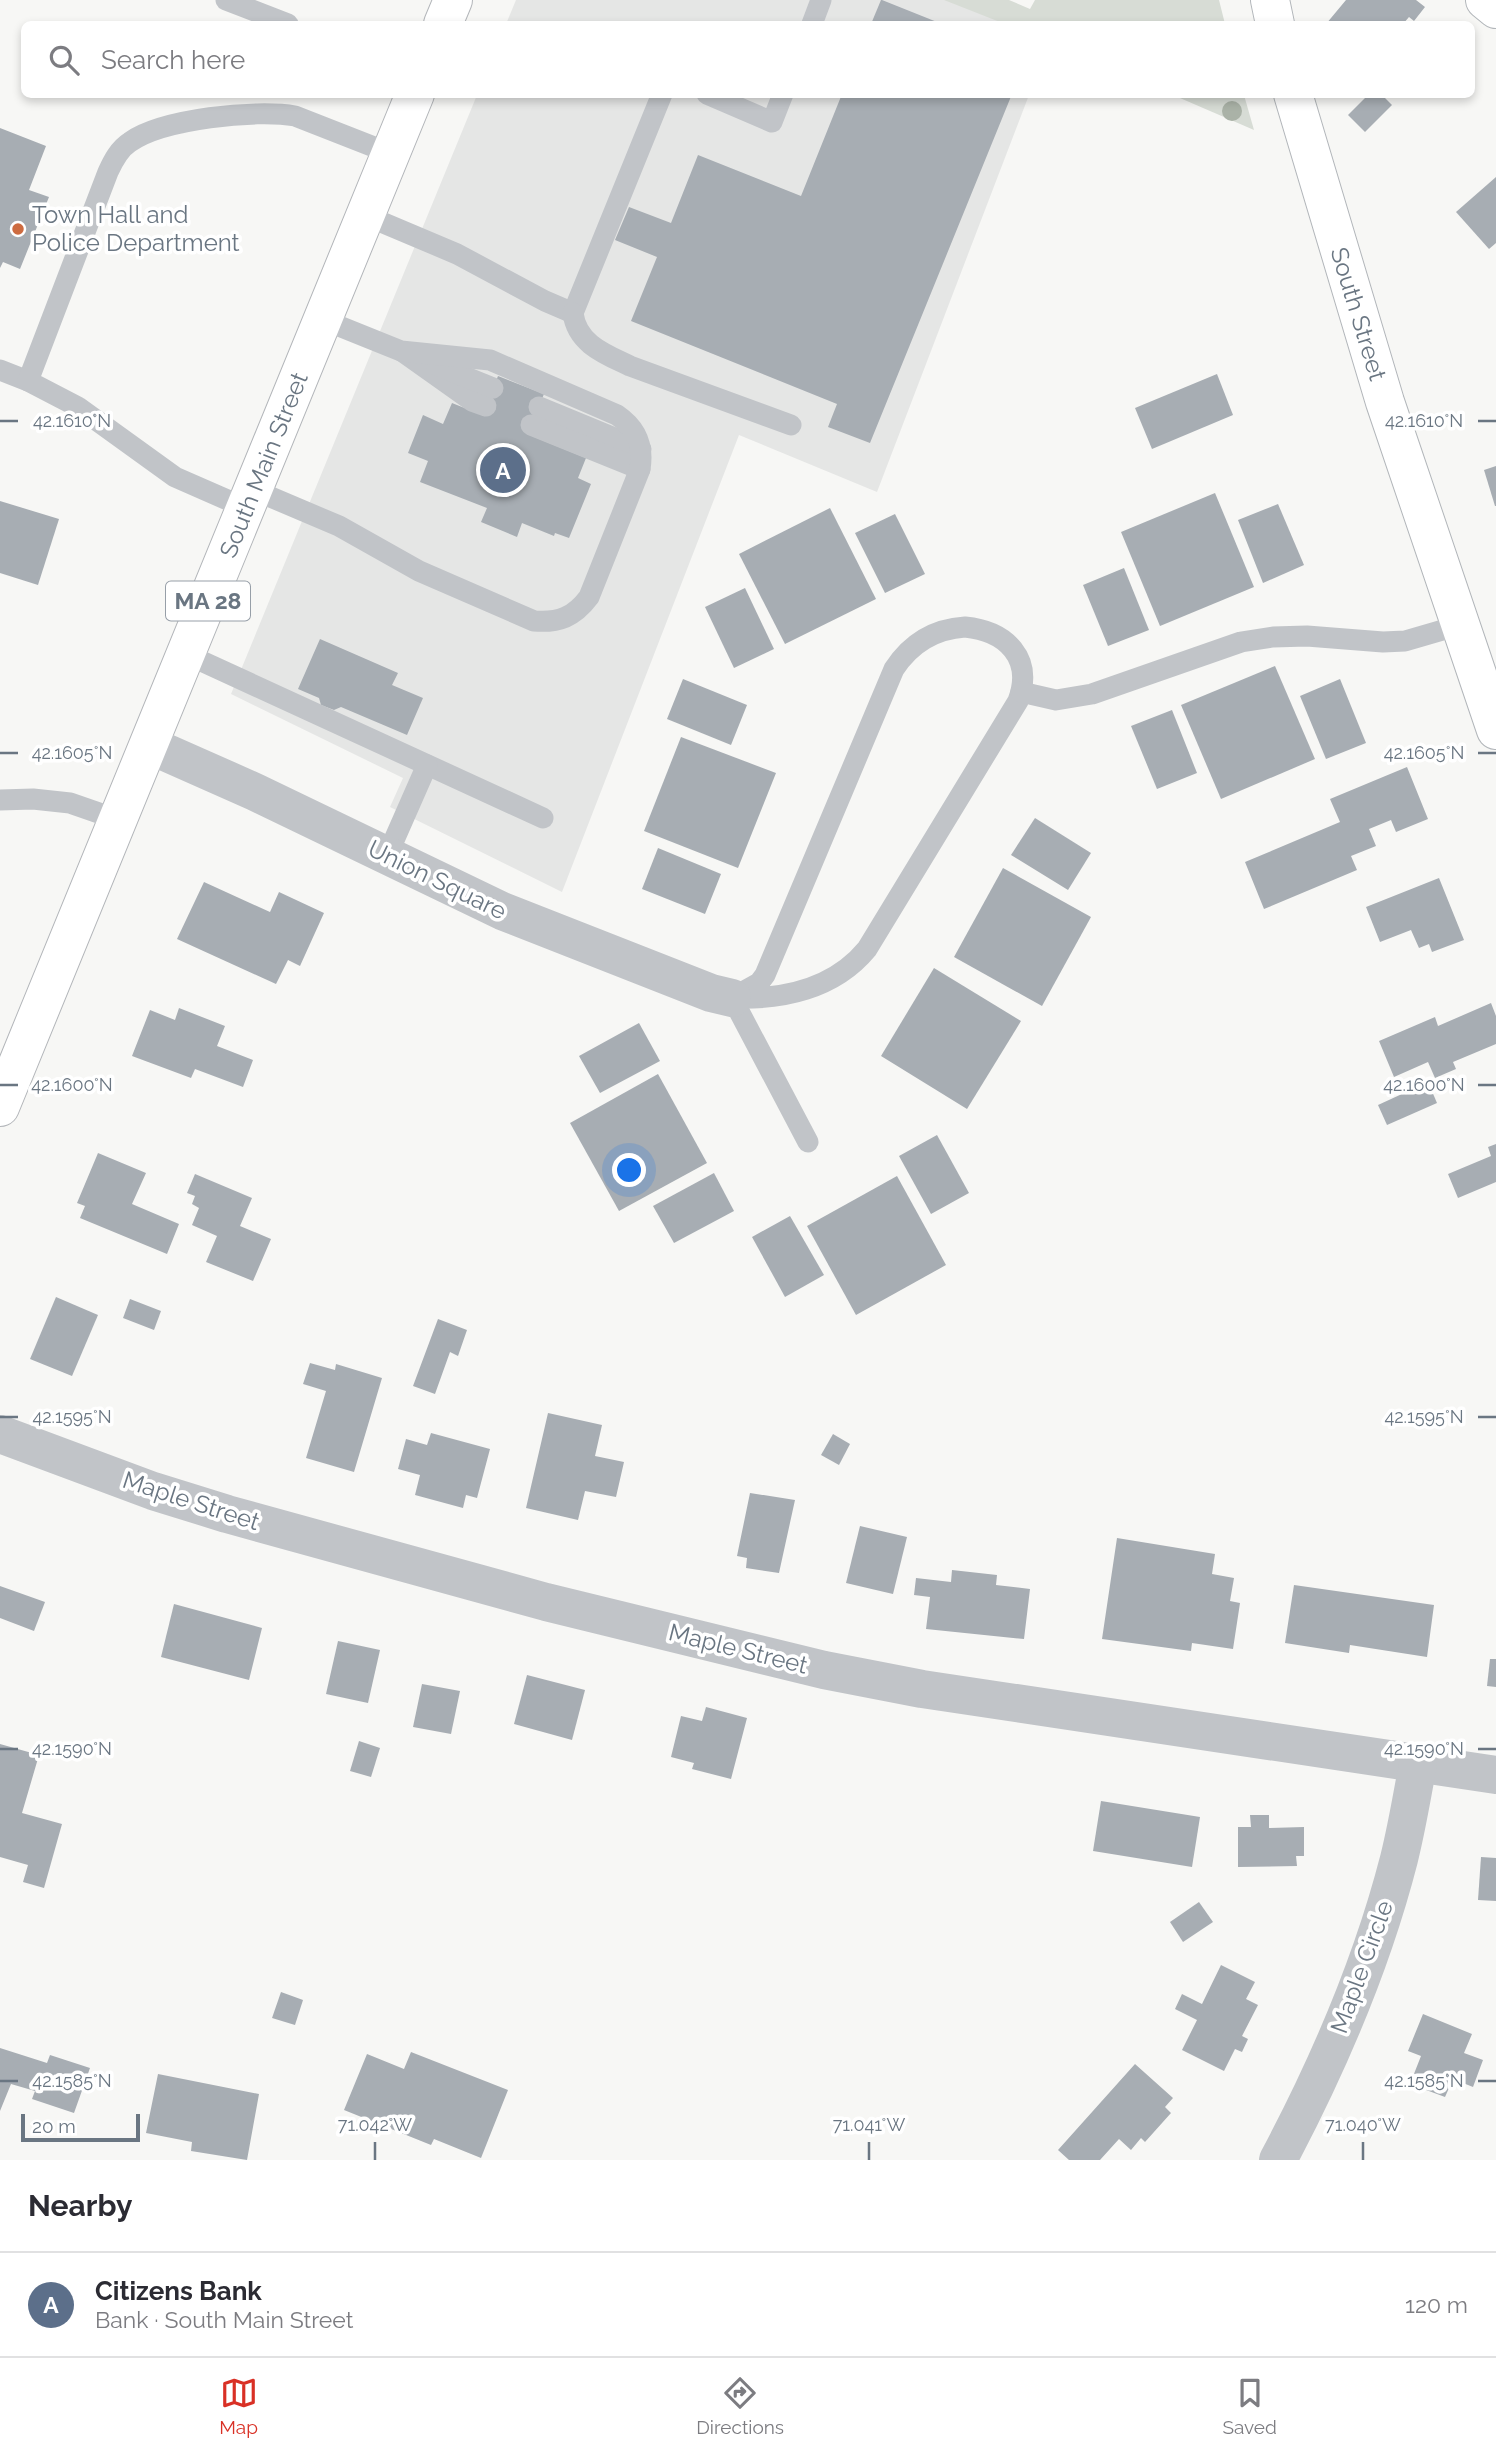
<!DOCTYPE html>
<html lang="en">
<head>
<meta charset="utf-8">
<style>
  body { margin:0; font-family:Raleway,sans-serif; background:#f2f2f3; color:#2b2b33 }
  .scale { position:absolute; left:21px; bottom:18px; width:119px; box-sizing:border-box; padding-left:7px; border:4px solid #6a7682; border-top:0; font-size:19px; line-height:24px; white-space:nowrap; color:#6a7682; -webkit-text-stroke:5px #fff; paint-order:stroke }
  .you { position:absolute; left:630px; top:1171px; width:24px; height:24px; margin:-18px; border:5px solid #fff; border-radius:50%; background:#1a73e8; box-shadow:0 0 0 10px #1a73e833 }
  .badge { display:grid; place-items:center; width:46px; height:46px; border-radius:50%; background:#d93025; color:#fff; font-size:23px; font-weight:700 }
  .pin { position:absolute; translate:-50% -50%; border:4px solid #fff; box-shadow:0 2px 7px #0006 }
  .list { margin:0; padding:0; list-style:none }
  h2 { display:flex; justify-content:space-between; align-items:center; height:91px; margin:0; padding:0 28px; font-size:30px }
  h2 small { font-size:23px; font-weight:400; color:#7c7c81 }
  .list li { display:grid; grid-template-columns:46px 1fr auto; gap:21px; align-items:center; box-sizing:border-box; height:105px; padding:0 28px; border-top:2px solid #e1e1e2 }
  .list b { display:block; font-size:26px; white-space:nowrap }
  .list p { margin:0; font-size:23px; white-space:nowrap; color:#7c7c81 }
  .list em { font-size:23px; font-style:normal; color:#7c7c81 }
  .icon { flex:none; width:38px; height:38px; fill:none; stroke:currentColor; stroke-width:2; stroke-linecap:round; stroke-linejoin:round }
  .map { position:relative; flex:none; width:1496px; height:2160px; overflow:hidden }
  .search { position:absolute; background:#fff; box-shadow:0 4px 10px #0003; left:21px; right:21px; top:21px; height:77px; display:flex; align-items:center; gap:18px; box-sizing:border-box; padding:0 24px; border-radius:10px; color:#7c7c81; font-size:26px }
  .sheet { height:196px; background:#fff }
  nav { display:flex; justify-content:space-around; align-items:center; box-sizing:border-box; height:98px; border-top:2px solid #e1e1e2; background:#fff; font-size:19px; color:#7c7c81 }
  nav a { display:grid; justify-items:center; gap:4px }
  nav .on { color:#d93025 }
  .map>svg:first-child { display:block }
</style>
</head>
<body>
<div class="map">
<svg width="1496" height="2160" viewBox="0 0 1496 2160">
  <rect width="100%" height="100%" fill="#f7f7f5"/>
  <g fill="#e5e6e5">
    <path d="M516 0H1006L1052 24H506Z"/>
    <path d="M477 95H1029L877 492 739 435 562 892 390 807 403 778 231 694Z"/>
  </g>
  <g fill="#d7dcd5">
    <path d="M944 0H1009L1030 9 1035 0H1219L1225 24H1005Z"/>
    <path d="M1173 95H1244L1254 130Z"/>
  </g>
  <g fill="#a7adb3">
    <path d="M881 0H882L942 24H871Z"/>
    <path d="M1346 0H1416L1425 7 1414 21 1409 17 1403 24H1326Z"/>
    <path d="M842 94H1012L870 443 828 427 837 404 631 321 657 257 615 240 629 207 671 223 698 155 801 196Z"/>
    <path d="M1369 94H1381L1392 105 1365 132 1348 115Z"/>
    <path d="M0 128 46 146 29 190 49 197 20 269 3 262 0 268Z"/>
    <path d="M1496 177V243L1489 249 1456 212Z"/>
    <path d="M1217 374 1233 415 1152 449 1135 408Z"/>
    <path d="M498 376 544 394 527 434 586 458 578 478 591 484 569 538 555 533 554 536 522 523 517 537 481 522 487 508 420 482 428 461 408 453 423 415 443 424 452 403 482 415Z"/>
    <path d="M1496 466V506H1495L1484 470Z"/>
    <path d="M1215 493 1254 587 1160 626 1121 532Z"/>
    <path d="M0 501 59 519 38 585 0 573Z"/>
    <path d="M1278 504 1304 565 1263 583 1238 520Z"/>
    <path d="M830 508 876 599 785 644 739 554Z"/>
    <path d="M895 514 925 574 885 593 855 533Z"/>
    <path d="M1124 568 1149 630 1108 646 1083 585Z"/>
    <path d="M745 588 774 649 734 668 705 607Z"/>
    <path d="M320 639 398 673 392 685 423 698 407 735 341 707 334 710 321 705 319 698 298 689Z"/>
    <path d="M1275 666 1315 759 1221 799 1181 705Z"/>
    <path d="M683 679 747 705 731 745 667 719Z"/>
    <path d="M1340 679 1366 743 1326 759 1300 696Z"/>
    <path d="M1172 710 1197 773 1157 789 1131 726Z"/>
    <path d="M681 737 776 773 738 868 644 831Z"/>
    <path d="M1407 767 1428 819 1396 832 1391 820 1369 829 1376 846 1351 856 1357 870 1264 909 1245 862 1340 822 1330 799Z"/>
    <path d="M1035 818 1091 853 1068 890 1011 855Z"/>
    <path d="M658 848 721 874 705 914 642 889Z"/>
    <path d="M1003 868 1091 917 1042 1006 954 957Z"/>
    <path d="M1439 878 1464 940 1432 952 1429 944 1419 948 1411 930 1380 942 1366 907Z"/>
    <path d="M204 882 270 912 279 892 324 913 300 966 288 960 276 984 177 939Z"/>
    <path d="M934 968 1021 1021 967 1109 881 1056Z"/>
    <path d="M1491 1003 1496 1016V1044L1453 1062 1456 1069 1435 1078 1428 1062 1394 1077 1379 1041 1435 1017 1438 1026Z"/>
    <path d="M179 1008 225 1026 217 1046 253 1060 243 1087 195 1069 191 1078 132 1056 150 1010 175 1020Z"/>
    <path d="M639 1023 660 1061 600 1093 579 1056Z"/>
    <path d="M658 1074 707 1163 619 1211 570 1123Z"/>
    <path d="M1428 1082 1437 1103 1387 1125 1378 1105Z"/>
    <path d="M937 1135 969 1193 931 1214 899 1156Z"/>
    <path d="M1496 1144V1182L1458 1198 1448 1174 1491 1156 1488 1147Z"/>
    <path d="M98 1153 146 1173 132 1204 179 1224 167 1254 80 1218 85 1206 77 1203Z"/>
    <path d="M714 1173 734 1211 674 1243 653 1206Z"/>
    <path d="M195 1174 252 1198 240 1226 271 1239 253 1281 206 1262 217 1236 192 1225 199 1208 192 1204 195 1196 187 1193Z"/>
    <path d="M897 1176 946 1265 856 1315 807 1226Z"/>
    <path d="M790 1216 824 1275 785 1297 752 1237Z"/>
    <path d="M56 1297 98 1315 72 1376 30 1359Z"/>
    <path d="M130 1299 161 1311 154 1330 123 1318Z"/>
    <path d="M438 1319 467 1330 458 1356 450 1352 435 1394 413 1386Z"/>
    <path d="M310 1363 335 1370 336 1364 382 1378 354 1472 306 1458 326 1391 303 1384Z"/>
    <path d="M548 1413 602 1425 595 1456 624 1462 616 1497 585 1491 578 1520 526 1508Z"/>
    <path d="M431 1433 490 1449 477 1498 466 1495 463 1508 415 1495 420 1475 398 1469 406 1439 427 1445Z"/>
    <path d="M833 1434 850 1444 839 1465 821 1455Z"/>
    <path d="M750 1493 795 1500 779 1573 746 1568 747 1558 737 1556Z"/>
    <path d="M860 1526 907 1537 893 1594 846 1583Z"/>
    <path d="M1117 1538 1215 1554 1212 1574 1234 1578 1230 1601 1240 1603 1233 1649 1192 1643 1191 1651 1102 1639Z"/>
    <path d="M952 1570 997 1575 996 1585 1030 1589 1024 1639 926 1629 930 1597 914 1595 916 1578 951 1582Z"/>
    <path d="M1294 1585 1434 1605 1427 1657 1350 1645 1349 1653 1285 1643Z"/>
    <path d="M0 1586 45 1602 34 1631 0 1618Z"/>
    <path d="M174 1604 262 1628 249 1680 161 1657Z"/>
    <path d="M338 1641 380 1650 368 1703 326 1694Z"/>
    <path d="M1490 1659H1496V1687L1487 1686Z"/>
    <path d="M527 1675 585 1690 572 1740 514 1724Z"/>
    <path d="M422 1684 460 1691 451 1734 413 1727Z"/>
    <path d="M706 1707 747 1718 731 1779 692 1769 694 1763 671 1757 681 1716 702 1721Z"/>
    <path d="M359 1741 380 1748 371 1777 350 1771Z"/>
    <path d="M0 1744 39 1755 22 1813 62 1824 44 1888 23 1882 28 1865 0 1857Z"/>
    <path d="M1101 1801 1200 1817 1192 1867 1093 1851Z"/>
    <path d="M1250 1815H1269V1828L1304 1827V1856H1296L1297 1866 1238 1867V1827H1251Z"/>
    <path d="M1481 1857 1496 1858V1901L1478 1900Z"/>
    <path d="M1199 1902 1213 1922 1183 1942 1170 1922Z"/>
    <path d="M1221 1965 1255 1982 1246 1999 1258 2005 1242 2036 1248 2039 1242 2052 1235 2049 1224 2071 1182 2050 1197 2020 1175 2009 1182 1994 1202 2004Z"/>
    <path d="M281 1992 303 2000 295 2025 272 2018Z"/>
    <path d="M1423 2014 1472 2034 1464 2053 1483 2060 1473 2087 1453 2079 1445 2097 1410 2084 1421 2056 1408 2051Z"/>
    <path d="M0 2048 47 2063 50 2055 90 2068 74 2113 32 2099 35 2091 11 2084 0 2111Z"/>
    <path d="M411 2052 508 2090 481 2158 434 2139 431 2145 344 2110 367 2054 404 2069Z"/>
    <path d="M1135 2064 1173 2098 1165 2107 1171 2113 1145 2142 1141 2138 1131 2150 1119 2139 1100 2160H1069L1058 2150Z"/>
    <path d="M158 2074 259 2094 247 2160 191 2151 192 2142 146 2133Z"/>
  </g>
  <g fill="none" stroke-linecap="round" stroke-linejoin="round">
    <g stroke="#b2b6ba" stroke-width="40">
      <g id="secondary">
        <path d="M1270 0 1275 24"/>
        <path d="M1485 0 1496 9"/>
        <path d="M1293 94 1385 402 1496 730"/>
      </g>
    </g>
    <g stroke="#b3b6ba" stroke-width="40">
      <g id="primary">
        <path d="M443 24 453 0"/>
        <path d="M0 1107 415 94"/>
      </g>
    </g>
    <g stroke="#c1c4c8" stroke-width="21">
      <path d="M226 0 288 24"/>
      <path d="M812 24 821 0"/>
      <path d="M707 94 772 122 783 94"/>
      <path d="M367 216 457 254 545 301 573 313 662 94"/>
      <path d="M573 313C577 344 605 354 630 366L791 425"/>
      <path d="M403 352 472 401 486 406"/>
      <path d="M436 365 493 388"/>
      <path d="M0 370 28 381"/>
      <path d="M539 407 641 449"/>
      <path d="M531 425 640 469"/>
      <path d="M254 490 339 526 419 571 534 621C559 623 574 617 589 597L640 469C644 445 636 428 617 415L490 360 401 351 324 320"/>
      <path d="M246 508 175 477 78 407 28 381 108 172C113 161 119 149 130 142 162 119 256 109 295 116L392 154"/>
      <path d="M965 627C1006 631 1034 658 1018 701L867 949C834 989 782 1000 732 998L759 983 765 975 894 669C911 643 934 629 965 627Z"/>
      <path d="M186 654 543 818"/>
      <path d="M1021 692 1056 700 1092 694 1241 642 1273 637 1307 636 1383 642 1405 641 1460 625"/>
      <path d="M0 800 33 799 70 803 119 820"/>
      <path d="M387 856 427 765"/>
      <path d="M732 998 808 1142"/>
    </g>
    <g stroke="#c1c4c8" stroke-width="38">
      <path d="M149 745 255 792 502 911 711 993 732 998"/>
      <path d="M0 1434 153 1491 227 1514 546 1602 824 1670 922 1689 1496 1775"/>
      <path d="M1278 2160C1329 2064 1372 1964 1399 1859 1407 1827 1412 1796 1418 1764"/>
    </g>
    <use href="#secondary" stroke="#fff" stroke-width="38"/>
    <use href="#primary" stroke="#fff" stroke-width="38"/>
  </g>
  <circle fill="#aab2a7" cx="1232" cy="111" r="10"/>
  <path fill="none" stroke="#6a7682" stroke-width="2.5" d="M0 421H18M1478 421H1496M0 753H18M1478 753H1496M0 1085H18M1478 1085H1496M0 1417H18M1478 1417H1496M0 1749H18M1478 1749H1496M0 2081H18M1478 2081H1496M375 2142V2160M869 2142V2160M1363 2142V2160"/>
  <circle fill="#cd6b40" stroke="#fff" stroke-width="2.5" cx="18" cy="229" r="7"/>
  <g text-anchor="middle" stroke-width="7" stroke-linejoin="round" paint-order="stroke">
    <rect fill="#fff" stroke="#979fa8" stroke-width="2" x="166" y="581.5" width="84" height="39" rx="5"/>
    <g font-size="23" font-weight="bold" fill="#6a7682">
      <text x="208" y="609">MA 28</text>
    </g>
    <g font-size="24" fill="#6a7682" stroke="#fff" text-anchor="start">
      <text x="32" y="223">Town Hall and<tspan x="32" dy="28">Police Department</tspan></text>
    </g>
    <g font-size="24" fill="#6a7682" stroke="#fff">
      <text transform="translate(1358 314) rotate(73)" y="8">South Street</text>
      <text transform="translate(264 465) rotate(-68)" y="8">South Main Street</text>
      <text transform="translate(437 880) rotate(26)" y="8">Union Square</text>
      <text transform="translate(191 1501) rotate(18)" y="8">Maple Street</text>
      <text transform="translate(738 1649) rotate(14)" y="8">Maple Street</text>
      <text transform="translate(1362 1967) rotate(-70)" y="8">Maple Circle</text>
    </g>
  </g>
  <g font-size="18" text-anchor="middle" fill="#6a7682" stroke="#fff" stroke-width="7" stroke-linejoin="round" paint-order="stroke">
    <text x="72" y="427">42.1610°N</text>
    <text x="1424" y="427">42.1610°N</text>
    <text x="72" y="759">42.1605°N</text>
    <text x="1424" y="759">42.1605°N</text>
    <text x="72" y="1091">42.1600°N</text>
    <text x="1424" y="1091">42.1600°N</text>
    <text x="72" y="1423">42.1595°N</text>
    <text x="1424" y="1423">42.1595°N</text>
    <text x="72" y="1755">42.1590°N</text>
    <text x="1424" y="1755">42.1590°N</text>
    <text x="72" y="2087">42.1585°N</text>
    <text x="1424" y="2087">42.1585°N</text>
    <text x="375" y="2131">71.042°W</text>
    <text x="869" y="2131">71.041°W</text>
    <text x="1363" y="2131">71.040°W</text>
  </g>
</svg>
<div class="scale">20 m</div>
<div class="you"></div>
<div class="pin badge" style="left:503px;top:470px;background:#5c6f8a">A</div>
<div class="search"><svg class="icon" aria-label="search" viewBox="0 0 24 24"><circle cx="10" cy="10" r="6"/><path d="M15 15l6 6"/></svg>Search here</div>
</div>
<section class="sheet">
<h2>Nearby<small></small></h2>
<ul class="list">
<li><span class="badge" style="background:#5c6f8a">A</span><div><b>Citizens Bank</b><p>Bank · South Main Street</p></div><em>120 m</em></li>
</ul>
</section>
<nav>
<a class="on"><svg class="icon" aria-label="map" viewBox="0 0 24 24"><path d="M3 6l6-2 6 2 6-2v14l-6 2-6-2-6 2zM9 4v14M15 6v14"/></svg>Map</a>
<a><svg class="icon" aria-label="directions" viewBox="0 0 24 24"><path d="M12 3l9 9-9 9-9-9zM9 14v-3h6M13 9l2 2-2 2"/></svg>Directions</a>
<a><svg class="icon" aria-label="saved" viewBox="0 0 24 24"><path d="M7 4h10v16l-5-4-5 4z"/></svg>Saved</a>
</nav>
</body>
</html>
